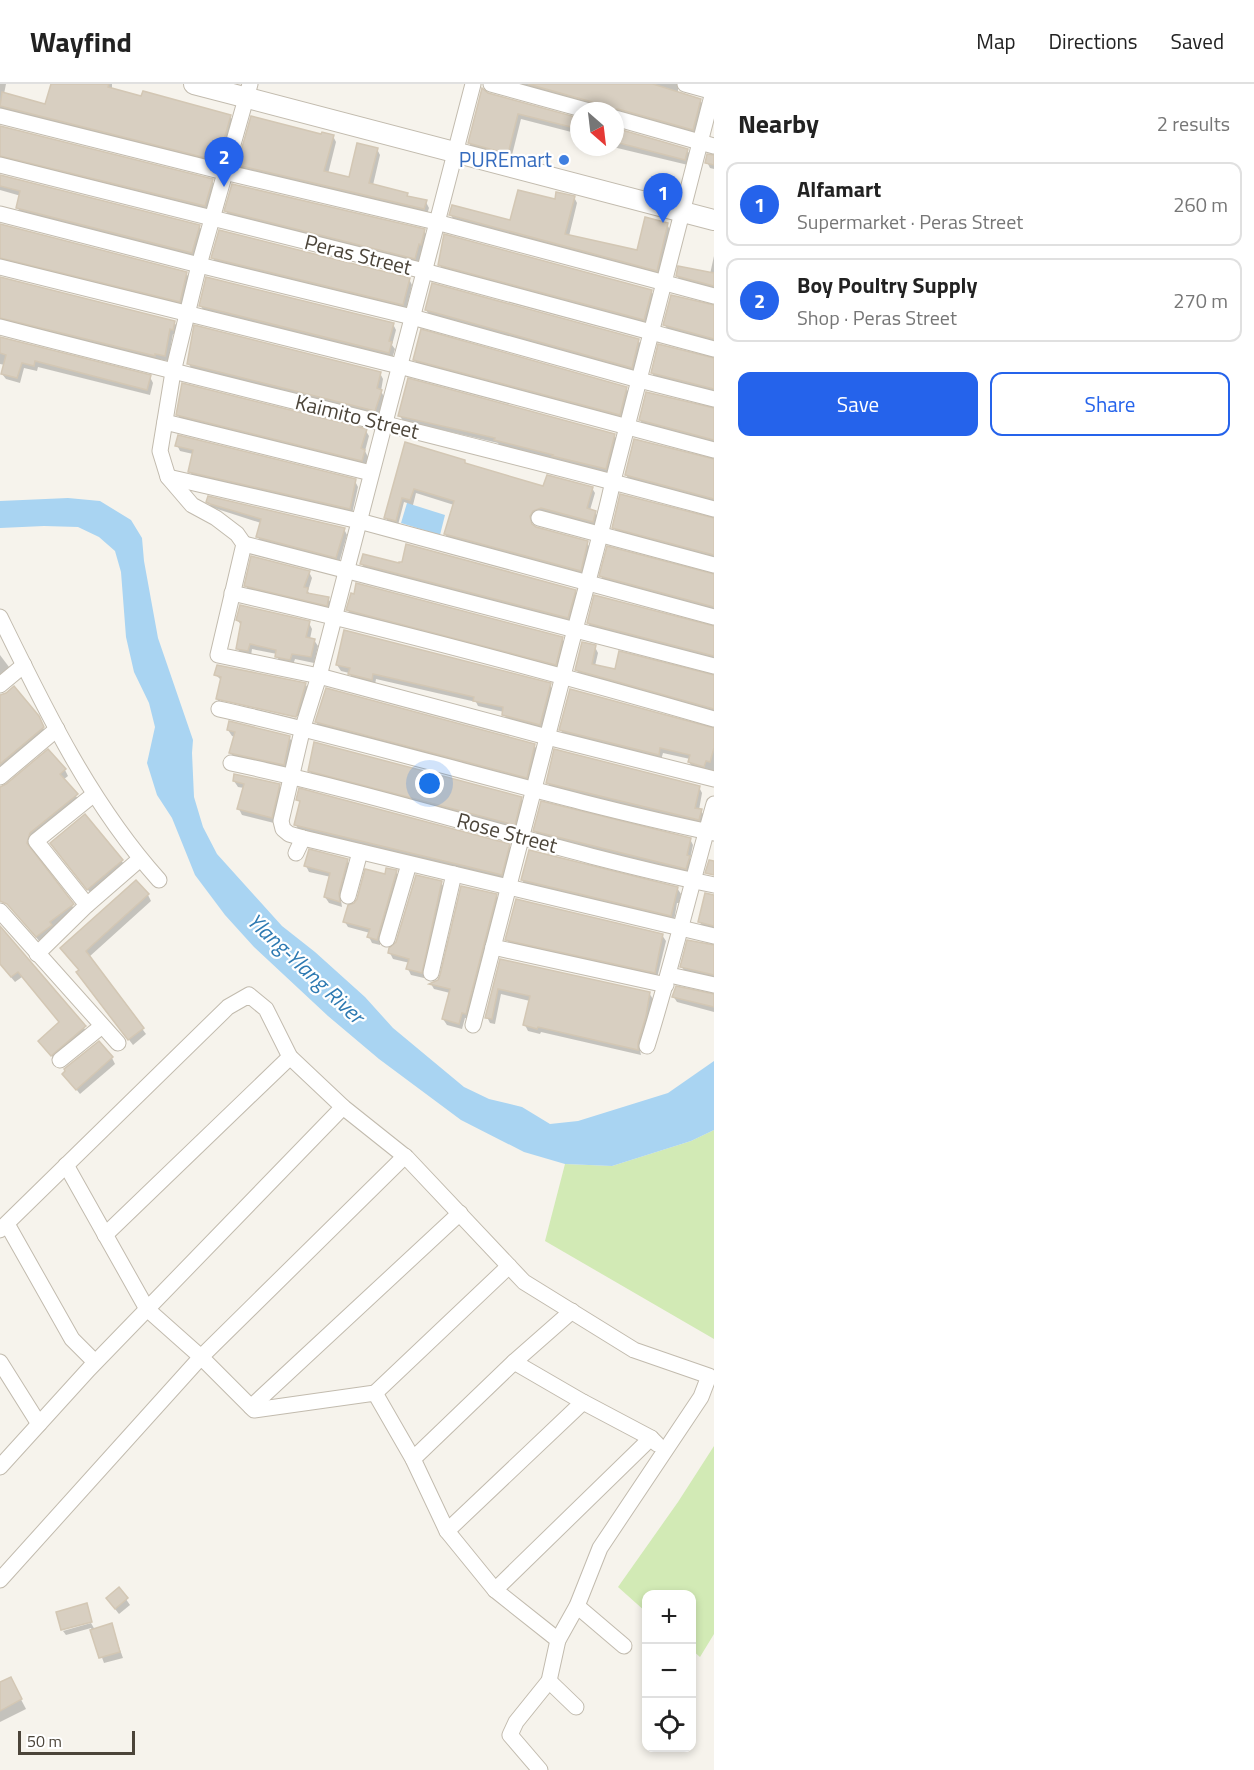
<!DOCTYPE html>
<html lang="en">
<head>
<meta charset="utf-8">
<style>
  body { margin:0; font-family:"Titillium Web",sans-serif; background:#f2f2f2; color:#222 }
  .controls { position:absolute; right:18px; bottom:18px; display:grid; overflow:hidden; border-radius:12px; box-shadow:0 3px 9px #0003 }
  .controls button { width:54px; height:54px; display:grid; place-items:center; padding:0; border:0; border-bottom:2px solid #e0e0e0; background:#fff; color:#222; font:30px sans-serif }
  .compass { position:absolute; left:570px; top:18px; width:54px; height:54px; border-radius:50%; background:#fff; box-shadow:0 3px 9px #0003; rotate:152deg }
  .scale { position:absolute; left:18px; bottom:15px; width:117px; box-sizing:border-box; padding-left:6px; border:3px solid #4b4439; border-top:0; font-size:16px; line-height:21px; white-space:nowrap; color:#4b4439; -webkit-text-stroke:4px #fff; paint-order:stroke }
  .you { position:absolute; left:430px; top:700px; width:21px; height:21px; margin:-15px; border:4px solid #fff; border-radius:50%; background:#1a73e8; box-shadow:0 0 0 9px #1a73e833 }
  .badge { display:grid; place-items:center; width:39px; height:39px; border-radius:50%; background:#2563eb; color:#fff; font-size:20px; font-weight:700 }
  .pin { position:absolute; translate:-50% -50px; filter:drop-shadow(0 2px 3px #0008) }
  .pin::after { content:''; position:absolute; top:32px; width:21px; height:18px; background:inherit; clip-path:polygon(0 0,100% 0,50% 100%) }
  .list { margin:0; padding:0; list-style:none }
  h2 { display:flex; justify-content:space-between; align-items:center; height:78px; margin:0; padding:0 24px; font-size:26px }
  h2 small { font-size:20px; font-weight:400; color:#767676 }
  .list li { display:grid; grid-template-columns:39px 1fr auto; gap:18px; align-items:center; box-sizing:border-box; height:84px; margin:0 12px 12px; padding:0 12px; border:2px solid #e0e0e0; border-radius:12px }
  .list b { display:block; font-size:22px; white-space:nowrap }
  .list p { margin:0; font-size:20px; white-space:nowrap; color:#767676 }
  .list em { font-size:20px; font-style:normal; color:#767676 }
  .actions { display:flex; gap:12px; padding:18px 24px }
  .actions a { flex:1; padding:14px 0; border:2px solid #2563eb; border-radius:12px; text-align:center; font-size:21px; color:#2563eb }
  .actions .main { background:#2563eb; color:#fff }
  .icon { flex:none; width:33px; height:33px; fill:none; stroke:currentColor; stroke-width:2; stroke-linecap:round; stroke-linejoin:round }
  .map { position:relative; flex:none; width:714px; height:1686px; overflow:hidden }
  header { display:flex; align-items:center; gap:36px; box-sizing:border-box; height:84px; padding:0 30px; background:#fff; border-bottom:2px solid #e0e0e0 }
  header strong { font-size:28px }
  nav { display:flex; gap:33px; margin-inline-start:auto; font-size:21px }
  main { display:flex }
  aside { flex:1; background:#fff }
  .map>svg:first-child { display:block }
</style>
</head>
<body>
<header>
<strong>Wayfind</strong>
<nav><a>Map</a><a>Directions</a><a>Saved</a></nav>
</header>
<main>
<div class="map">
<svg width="714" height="1686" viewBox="0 0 714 1686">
  <rect width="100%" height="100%" fill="#f6f3ec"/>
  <g fill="#d2eab5">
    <path d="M714 1046V1255L545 1157 565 1080 612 1082 691 1057Z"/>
    <path d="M714 1362V1550L700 1573 692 1566V1510H646V1528L618 1503 678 1418Z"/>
  </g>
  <g fill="#a9d4f2">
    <path d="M68 414 100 417 131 436 142 454 144 477 158 554 193 656 192 669 194 713 203 743 217 770 282 842 315 868 365 913 393 944 464 1003 489 1015 522 1023 550 1040 578 1037 668 1009 714 977V1046L691 1057 612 1082 565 1080 524 1068 461 1036 379 975 328 932 254 863 225 831 195 791 172 734 157 711 147 679 155 643 149 619 134 588 126 553 121 488 115 467 99 453 78 443 44 442 0 444V417Z"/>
    <path d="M407 419 445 431 440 451 401 439Z"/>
  </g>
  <g fill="#0003">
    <path d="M0 0H6L4 10 46 22 53 0H112V6L230 32 234 38 221 82 0 28Z"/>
    <path d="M512 0H682L678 3V9L700 16 704 22 696 51 615 27H599L596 23Z"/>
    <path d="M488 11 579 36V50L521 35 511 75 473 65 469 59Z"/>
    <path d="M0 44 212 97 215 102 208 127 0 77Z"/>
    <path d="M615 46 687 66 691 72 688 81 613 63H615Z"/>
    <path d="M322 52H333L336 58 328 90 350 95 377 65 380 71 373 101 407 110 409 114 426 118 429 124 427 130 242 87 239 81Z"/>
    <path d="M714 72V85L710 84 707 78Z"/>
    <path d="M0 93 199 142 203 148 195 174 21 130 18 124 21 112 0 106Z"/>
    <path d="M574 113 577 119 569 152 638 168 667 140 670 146 660 192 454 137 451 131 511 138Z"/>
    <path d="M226 127 424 147 428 153 418 180 229 133Z"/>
    <path d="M0 142 186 189 190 195 183 223 0 179Z"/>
    <path d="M714 172V207L681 197 677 192 710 190Z"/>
    <path d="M213 174 409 195 412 201 406 226 216 180Z"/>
    <path d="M439 180 651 207 655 213 647 241 443 186Z"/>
    <path d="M0 195 174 238 178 244 176 251 173 250 168 277 158 275 157 277 0 239Z"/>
    <path d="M201 222 393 240 396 246 392 261 395 265 392 275 204 228Z"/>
    <path d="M714 222V259L668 247 665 241Z"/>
    <path d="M426 226 638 256 642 262 635 289 430 232Z"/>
    <path d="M0 255 150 293 153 299 150 311 38 283 37 287 24 284 20 299 6 295 2 290 5 281 0 280Z"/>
    <path d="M414 275 626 304 630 310 623 336 418 281Z"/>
    <path d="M714 276V309L656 295 652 289Z"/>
    <path d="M189 280 380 289 383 295 381 307 384 313 378 332 192 286Z"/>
    <path d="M714 326V360L644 342 640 336Z"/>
    <path d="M177 330 366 347 369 352 365 367 368 373 365 382 181 336Z"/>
    <path d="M400 332 614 351 618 357 609 390 499 361 498 359 403 337Z"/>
    <path d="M406 360 464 378 466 381 544 404H592L595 409 590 426 595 428 598 433 596 443 535 432 531 438 533 443 587 459 590 464 583 491 448 455 445 450 454 421 416 409 413 421 404 418 398 441 389 439 386 434Z"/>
    <path d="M177 361 355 397 358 403 352 430 193 393 190 387 193 370 180 367Z"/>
    <path d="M714 377V419L630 397 626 391Z"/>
    <path d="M208 417 344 445 347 451 339 479 261 459 258 453 261 439 211 423Z"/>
    <path d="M714 436V475L617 449 614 443Z"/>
    <path d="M362 480 400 481 575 507 578 513 571 539 365 486Z"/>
    <path d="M309 488 312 494 308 507 310 511 328 515 332 520 330 527 249 507 246 502Z"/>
    <path d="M601 492H714V527L604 498Z"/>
    <path d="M348 526 562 554 565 560 559 586 351 532Z"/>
    <path d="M238 536 309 539 312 545 310 555 314 556 318 562 314 579 295 575 293 581 279 578 277 570 252 565 251 572 241 570 237 564 241 542Z"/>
    <path d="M588 539 714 544V576L592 545Z"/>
    <path d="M595 563 598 569 595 582 616 587 714 593V629L580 591 576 585Z"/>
    <path d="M0 571 12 587 0 598Z"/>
    <path d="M337 581 550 601 553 607 543 646 507 636 504 628 478 622 476 618 376 595 375 601 353 595 349 589 341 587Z"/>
    <path d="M218 582 306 601 309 606 301 633 220 614V617L300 636 299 638 221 621 217 615 222 597 216 591Z"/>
    <path d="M0 612 37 633 46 649 0 689Z"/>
    <path d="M316 638 534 661 538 667 530 699 320 644Z"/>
    <path d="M228 646 289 653 293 659 287 686 234 675 231 669 235 653 232 652Z"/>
    <path d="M561 646H714V690L693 684 689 678 690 675 663 669 661 676 564 652Z"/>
    <path d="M65 686 68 692 63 696 80 717 33 755 29 765 76 827 52 844 54 847 40 858 0 811V703Z"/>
    <path d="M309 686 521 714 524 720 518 747 313 692Z"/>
    <path d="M234 697 279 701 282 707 274 739 242 731 239 725 244 704 238 703Z"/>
    <path d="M547 698 699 703 702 709 699 726 701 727 705 733 702 741 551 704Z"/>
    <path d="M298 716 509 762 512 768 505 797 299 747 296 741 301 721Z"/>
    <path d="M535 746 690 755 693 761 690 775 692 779 689 790 538 752Z"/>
    <path d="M55 765 121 776 125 782 92 811Z"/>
    <path d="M347 776 350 782 341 816 342 823 329 819 325 813 331 793 309 788 306 782Z"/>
    <path d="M396 788 399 794 380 861 372 859 369 853 370 849 348 843 345 838 355 821 386 792Z"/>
    <path d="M522 796 677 804 681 810 679 819H677L674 837 526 802Z"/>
    <path d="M441 799 445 804 424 894 411 891 408 885 410 879 393 875 390 869Z"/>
    <path d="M148 811 151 817 89 873 146 950 133 961 82 894 80 887 62 864Z"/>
    <path d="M714 811V847L703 844 700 838Z"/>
    <path d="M496 812 499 817 469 935 465 934 462 945 447 941 443 935 450 909 434 905 431 900 439 897Z"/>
    <path d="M0 850 39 888 88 949 56 977 40 957 60 939 22 893 15 898 0 880Z"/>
    <path d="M662 851 666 857 657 894 510 861 507 855Z"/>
    <path d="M714 863V896L685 889 682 883Z"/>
    <path d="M501 876 649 909 653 915 648 939 640 966 641 971 541 948 540 950 528 947 525 941 530 917 501 910 495 940 490 939 487 933Z"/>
    <path d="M673 912H714V928L677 918Z"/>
    <path d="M112 974 115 980 80 1010 64 990Z"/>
    <path d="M119 1505 130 1521 119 1530 111 1520Z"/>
    <path d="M91 1539 95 1546 111 1541 123 1574 104 1579 91 1544 66 1551 63 1547Z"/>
    <path d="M0 1600 15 1604 26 1625 0 1638Z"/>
  </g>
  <g fill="#d8cfc1" stroke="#d3c7b4" stroke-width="1.5">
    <path d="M51 0H109L108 3 141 12 143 7 231 31 218 77 0 22 2 8 45 20Z"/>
    <path d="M528 0H653L701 15 693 46 618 25 609 26 598 23 592 18Z"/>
    <path d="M482 4 488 9 579 34V45L518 30 508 70 468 59Z"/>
    <path d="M251 32 321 50 322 48 334 51 324 87 349 93 357 59 378 64 369 99 408 109 407 112 427 116 424 125 237 81Z"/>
    <path d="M0 42 213 95 205 122 0 72Z"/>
    <path d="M615 44 688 65 685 76 615 58Z"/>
    <path d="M707 70 714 71V81L705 79Z"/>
    <path d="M0 91 200 141 192 169 16 124 20 107 0 102Z"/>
    <path d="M232 100 425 145 421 161 419 160 415 175 224 127Z"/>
    <path d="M518 106 555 115 556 108 575 112 565 150 637 166 645 133 668 139 657 187 449 131 452 121 510 136Z"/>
    <path d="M0 140 187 188 180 218 0 174Z"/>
    <path d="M219 146 410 194 403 221 211 174Z"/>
    <path d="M444 150 652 206 644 236 438 181Z"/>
    <path d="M678 182 714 189V202L676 192Z"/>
    <path d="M0 193 175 237 173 246 170 245 165 272 155 270V272L0 234Z"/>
    <path d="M206 193 394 239 389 257 392 258 389 269 199 222Z"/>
    <path d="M432 199 639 255 632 284 425 226Z"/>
    <path d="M671 211 714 221V255L663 241Z"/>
    <path d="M194 241 381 288 377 304 382 306 375 327 187 280Z"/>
    <path d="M421 245 627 303 620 331 413 276Z"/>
    <path d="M0 253 151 291 147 306 35 277 34 282 22 279 17 294 1 290 6 271 0 269Z"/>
    <path d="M658 260 714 274V305L651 289Z"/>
    <path d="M408 294 615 350 606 385 552 372 553 371 494 356 495 354 398 332Z"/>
    <path d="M182 299 367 345 361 364 365 366 362 377 176 331Z"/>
    <path d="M646 308 714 324V356L639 336Z"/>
    <path d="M178 351 356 395 350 425 188 388 193 366 175 362Z"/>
    <path d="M634 355 714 375V415L625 391Z"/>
    <path d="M405 358 465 376V379L543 402 547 391 593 403 587 424 596 427 593 438 541 424 533 427 530 432 532 440 536 443 588 457 581 487 444 450 454 417 414 405 410 416 402 414 396 437 384 434Z"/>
    <path d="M620 410 714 434V471L612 444Z"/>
    <path d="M208 412 345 444 336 474 256 453 261 435 210 420 206 418Z"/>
    <path d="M406 460 576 506 568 534 360 480 363 470 399 479V478H402Z"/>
    <path d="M607 462 714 490V523L599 492Z"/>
    <path d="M251 472 310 487 304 503 308 504 307 509 329 513 327 522 244 502Z"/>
    <path d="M356 499 563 553 556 581 346 526 351 509 354 510Z"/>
    <path d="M594 511 714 542V572L587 539Z"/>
    <path d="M240 521 310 537 306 553 315 555 311 573 292 570 290 576 275 573 276 566 250 560 248 567 236 565 241 538 236 536Z"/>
    <path d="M344 546 551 599 540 641 502 631 503 623 473 617 474 613 373 590 372 596 348 590 350 584 336 581Z"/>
    <path d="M582 558 596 561 592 580 615 585 619 567 714 591V625L575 586Z"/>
    <path d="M217 581 306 599 296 633 216 615 221 593 214 591Z"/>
    <path d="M14 602 39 632 44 643 0 680V611L6 609Z"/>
    <path d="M326 604 535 660 527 694 315 638Z"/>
    <path d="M570 605 714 644V664L710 678 706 677 704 683 688 678 690 671 660 664 659 671 559 646Z"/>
    <path d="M229 637 290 652 284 681 229 669 235 648 227 646Z"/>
    <path d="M314 658 522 713 515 741 308 687Z"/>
    <path d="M48 665 66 685 60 690 78 710 30 749 27 759 74 820 50 838 52 841 36 853 7 820 0 817V703L6 700Z"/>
    <path d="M554 665 700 702 695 724 702 725 699 736 546 699Z"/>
    <path d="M234 690 280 700 272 734 237 725 244 700 233 697Z"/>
    <path d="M299 704 510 760 502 791 294 741 300 717 296 716Z"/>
    <path d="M541 717 691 754 687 771 690 772 686 785 533 747Z"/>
    <path d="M85 730 123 776 87 806 50 759Z"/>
    <path d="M309 765 348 775 339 809 340 818 324 813 330 789 304 782Z"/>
    <path d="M529 766 678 803 671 832 521 796Z"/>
    <path d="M709 776 714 777V791L705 789Z"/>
    <path d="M386 784 397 786 377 856 367 853 370 845 343 838 348 821 354 819 357 815 365 785 385 790Z"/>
    <path d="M416 791 442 797 422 889 406 885 409 875 388 869 389 864 396 858Z"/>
    <path d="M136 796 149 810 86 867 144 944 128 956 76 888 79 886 60 864Z"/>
    <path d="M461 802 497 810 466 930 462 929 459 940 442 935 450 905 429 900 438 896 440 891Z"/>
    <path d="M705 809 714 811V842L698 838Z"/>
    <path d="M516 815 663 850 655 889 505 856Z"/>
    <path d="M0 842 85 941 86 942 51 972 38 957 59 938 18 888 11 893 0 880Z"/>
    <path d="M687 856 714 861V891L680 883Z"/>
    <path d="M500 875 650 908 646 932 638 959V966L538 943 537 945 523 941 530 912 498 905 492 935 485 934Z"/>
    <path d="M676 902 714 910V923L672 913Z"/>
    <path d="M99 957 113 973 76 1006 62 990 65 987 64 985Z"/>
    <path d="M119 1503 128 1514 115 1525 106 1514Z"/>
    <path d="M87 1519 92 1538 61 1546 56 1528Z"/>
    <path d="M112 1539 120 1568 99 1574 90 1546Z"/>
    <path d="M11 1593 22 1615 0 1627V1598Z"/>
  </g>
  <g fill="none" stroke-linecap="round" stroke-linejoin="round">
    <g stroke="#c2bbae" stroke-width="17">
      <g id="minor">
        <path d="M250 0 199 181 173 288 160 367 168 393 192 421 216 434 237 450 244 460 218 571 319 592 547 653 714 695"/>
        <path d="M473 0 319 592 303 643 281 737 283 745 289 750 303 754 714 852"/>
        <path d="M491 0 589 27"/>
        <path d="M685 0 714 8"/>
        <path d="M0 32 224 88 436 138 714 212"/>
        <path d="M615 34 714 62"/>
        <path d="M0 81 424 187 714 265"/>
        <path d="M0 130 199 181 412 233 639 296 714 315"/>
        <path d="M0 183 399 282 714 366"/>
        <path d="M0 243C238 305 477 360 714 425"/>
        <path d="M165 338 371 389"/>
        <path d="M168 393 359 437 714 533"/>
        <path d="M539 434 714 481"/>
        <path d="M244 460 714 582"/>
        <path d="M232 509C394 546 554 589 714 635"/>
        <path d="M0 533C45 625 90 719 159 796"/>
        <path d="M0 601 24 581"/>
        <path d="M219 625C385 662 548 714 714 749"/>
        <path d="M231 679C393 713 551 767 714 801"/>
        <path d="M0 693 57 645"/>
        <path d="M296 769 303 754"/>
        <path d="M348 812 360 768"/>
        <path d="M87 821 36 757 93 711"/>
        <path d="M0 827 118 959"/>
        <path d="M387 855 409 780"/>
        <path d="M493 863 666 901"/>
        <path d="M37 870 87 821 140 775"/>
        <path d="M669 888 674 892 714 901"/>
        <path d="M431 889 454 790"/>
        <path d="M473 941C504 823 534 705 564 588 580 524 599 461 613 397L714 4"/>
        <path d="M647 962C672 882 691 801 714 720"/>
        <path d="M60 976 102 942"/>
        <path d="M66 1081 147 1225 201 1273 405 1072"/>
        <path d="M7 1140 72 1255 95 1278"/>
        <path d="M0 1146 228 923 249 911 266 925 290 973 343 1023 407 1074 524 1198 634 1266 709 1292 701 1313 600 1464 577 1522 558 1556"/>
        <path d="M105 1151 290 973"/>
        <path d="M0 1278 39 1340"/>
        <path d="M514 1278 583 1318 651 1354 657 1360"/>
        <path d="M375 1309 509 1182"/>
        <path d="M251 1323 460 1129"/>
        <path d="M413 1375 514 1278 572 1227"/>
        <path d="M0 1383 89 1285 343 1023"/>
        <path d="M447 1447 583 1318"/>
        <path d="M0 1496 201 1273 254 1326 375 1309 413 1375 447 1447 495 1506 558 1556 549 1597 516 1638 510 1651 540 1686"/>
        <path d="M495 1506 651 1354"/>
        <path d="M577 1522 624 1562"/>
        <path d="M549 1597 576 1623"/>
      </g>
    </g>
    <g stroke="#c2bbae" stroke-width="22">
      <path id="tertiary" d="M194 0 714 136"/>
    </g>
    <use href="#minor" stroke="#fff" stroke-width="15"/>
    <use href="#tertiary" stroke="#fff" stroke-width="20"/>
  </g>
  <circle fill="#3f7fe0" stroke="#fff" stroke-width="2" cx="564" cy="76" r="6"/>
  <g text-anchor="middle" stroke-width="4.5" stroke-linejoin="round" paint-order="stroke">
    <g font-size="21" fill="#366cbe" stroke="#fff" text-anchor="end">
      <text x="552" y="83">PUREmart</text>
    </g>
    <g font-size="21" fill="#4b4439" stroke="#fff">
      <text transform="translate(358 171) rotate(14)" y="7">Peras Street</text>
      <text transform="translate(357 333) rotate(14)" y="7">Kaimito Street</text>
      <text transform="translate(507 749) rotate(15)" y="7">Rose Street</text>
    </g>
    <g font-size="22" font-style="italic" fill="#2e7ab2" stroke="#fff">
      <text transform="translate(306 884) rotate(43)" y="8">Ylang-Ylang River</text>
    </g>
  </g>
</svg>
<div class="controls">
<button>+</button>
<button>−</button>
<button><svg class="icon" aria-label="locate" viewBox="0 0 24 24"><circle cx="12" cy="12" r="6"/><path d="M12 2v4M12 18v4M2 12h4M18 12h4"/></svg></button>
</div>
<svg class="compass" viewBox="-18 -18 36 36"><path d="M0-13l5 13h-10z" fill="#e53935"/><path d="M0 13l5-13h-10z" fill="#767676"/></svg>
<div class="scale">50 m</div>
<div class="you"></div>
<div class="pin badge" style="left:663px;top:139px">1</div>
<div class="pin badge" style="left:224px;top:103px">2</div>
</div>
<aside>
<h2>Nearby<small>2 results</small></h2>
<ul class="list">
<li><span class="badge">1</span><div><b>Alfamart</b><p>Supermarket · Peras Street</p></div><em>260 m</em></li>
<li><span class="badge">2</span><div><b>Boy Poultry Supply</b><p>Shop · Peras Street</p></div><em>270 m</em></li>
</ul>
<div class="actions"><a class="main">Save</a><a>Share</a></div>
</aside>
</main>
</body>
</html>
